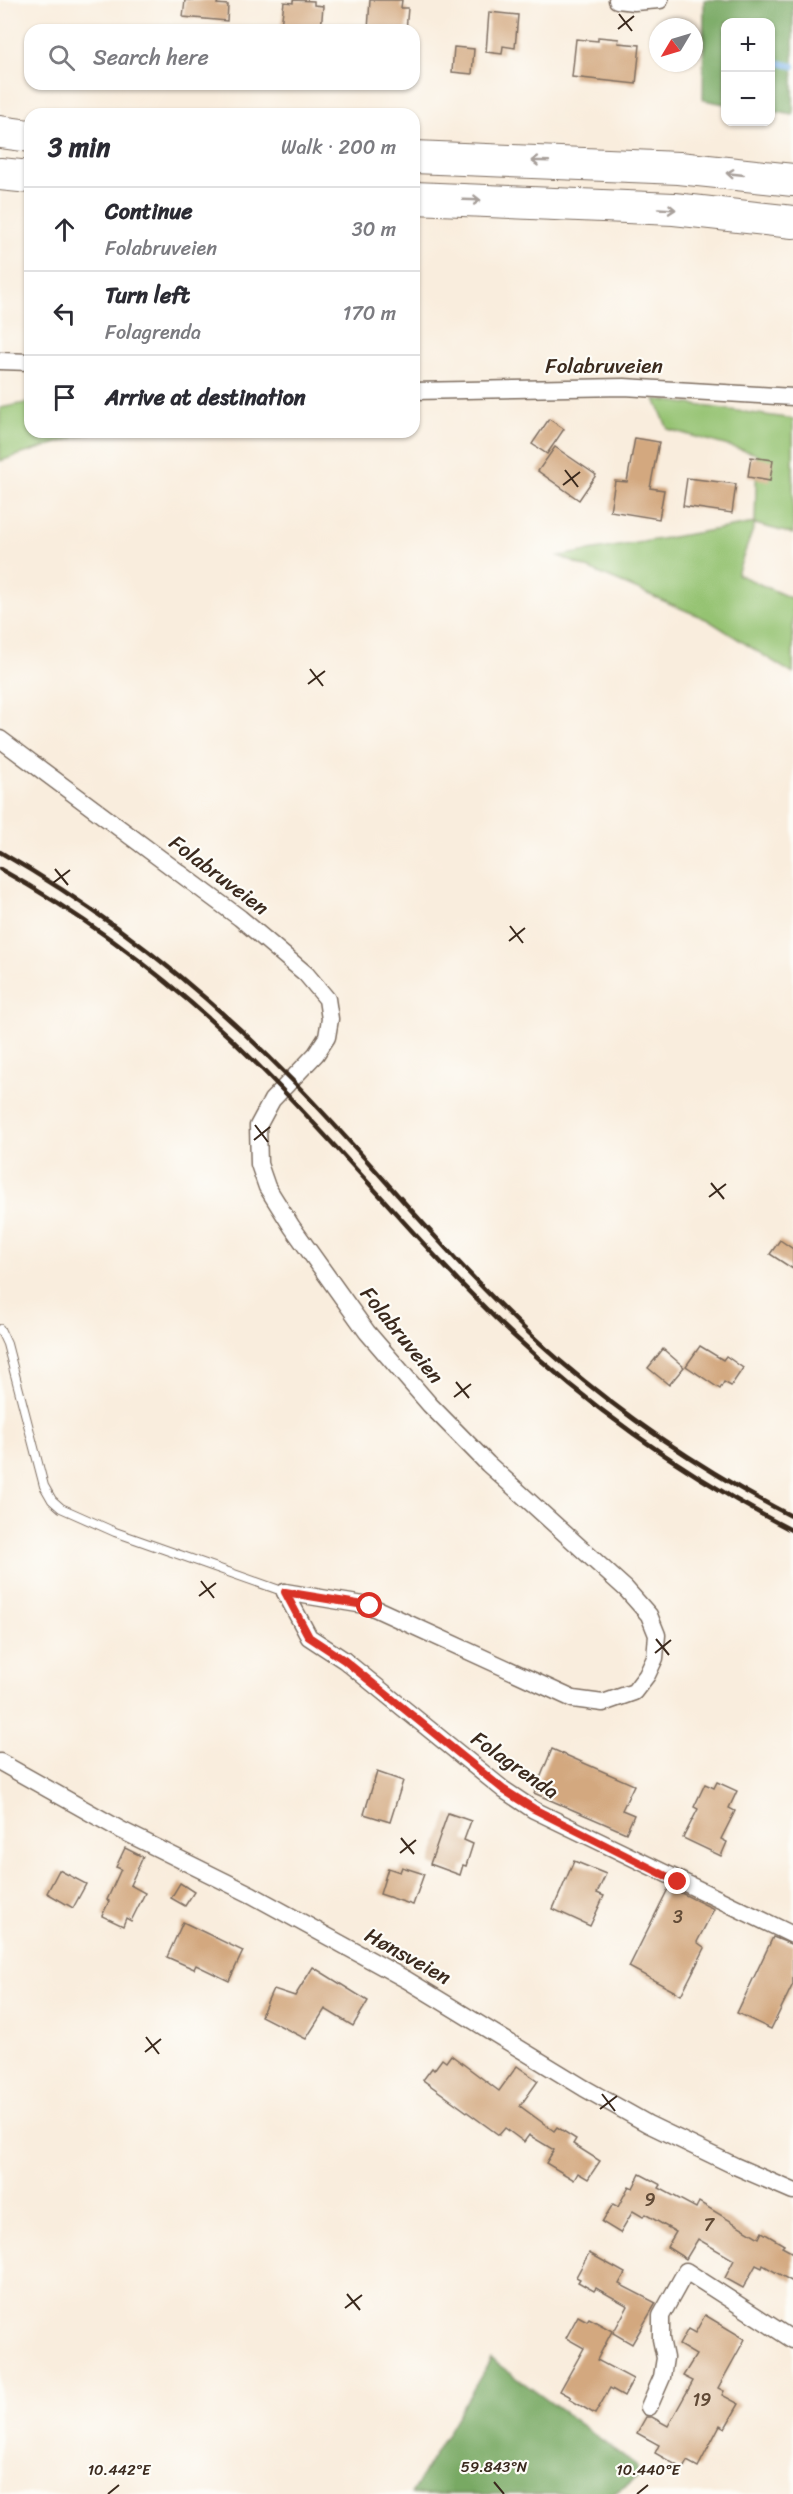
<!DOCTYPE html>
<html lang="en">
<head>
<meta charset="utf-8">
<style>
  body { margin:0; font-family:Sriracha,sans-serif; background:#f2f2f3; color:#2b2b33 }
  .controls { position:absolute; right:18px; top:18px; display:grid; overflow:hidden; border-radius:12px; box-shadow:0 2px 4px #0004 }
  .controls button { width:54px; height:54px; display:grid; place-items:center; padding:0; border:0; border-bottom:2px solid #e1e1e2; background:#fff; color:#2b2b33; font:30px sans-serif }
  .compass { position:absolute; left:649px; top:18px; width:54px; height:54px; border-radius:50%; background:#fff; box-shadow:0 2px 4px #0004; rotate:232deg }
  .stop { position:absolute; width:18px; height:18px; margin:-14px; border:4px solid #d93025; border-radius:50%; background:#fff }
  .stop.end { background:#d93025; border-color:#fff; box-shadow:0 2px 6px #0008 }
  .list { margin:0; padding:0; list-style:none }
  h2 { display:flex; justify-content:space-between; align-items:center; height:78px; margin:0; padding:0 24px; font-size:26px }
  h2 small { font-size:20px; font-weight:400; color:#7c7c81 }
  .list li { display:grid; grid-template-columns:39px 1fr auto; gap:18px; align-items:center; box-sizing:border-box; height:84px; padding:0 24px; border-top:2px solid #e1e1e2 }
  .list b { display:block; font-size:22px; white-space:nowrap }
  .list p { margin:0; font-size:20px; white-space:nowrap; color:#7c7c81 }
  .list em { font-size:20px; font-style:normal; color:#7c7c81 }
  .icon { flex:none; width:33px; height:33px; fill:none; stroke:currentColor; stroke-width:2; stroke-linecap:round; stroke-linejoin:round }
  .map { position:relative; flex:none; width:793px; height:2494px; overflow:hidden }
  .search { position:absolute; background:#fff; box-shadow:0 2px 4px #0004; left:24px; top:24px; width:396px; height:66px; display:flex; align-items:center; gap:15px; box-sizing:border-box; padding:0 21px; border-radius:18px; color:#7c7c81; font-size:22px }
  .panel { position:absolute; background:#fff; box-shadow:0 2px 4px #0004; left:24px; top:108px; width:396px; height:330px; border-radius:18px }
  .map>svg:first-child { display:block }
</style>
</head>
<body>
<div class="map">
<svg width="793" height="2494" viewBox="0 0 793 2494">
  <rect width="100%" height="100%" fill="#fdfcf7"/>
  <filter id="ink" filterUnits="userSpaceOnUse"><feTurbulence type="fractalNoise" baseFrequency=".0167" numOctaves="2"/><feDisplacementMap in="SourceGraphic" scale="12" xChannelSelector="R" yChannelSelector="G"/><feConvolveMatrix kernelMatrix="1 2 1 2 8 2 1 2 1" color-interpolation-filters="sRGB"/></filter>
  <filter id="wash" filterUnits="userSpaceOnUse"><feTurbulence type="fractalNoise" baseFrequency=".008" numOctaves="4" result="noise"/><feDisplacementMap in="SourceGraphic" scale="24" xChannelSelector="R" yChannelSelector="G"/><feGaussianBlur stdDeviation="1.35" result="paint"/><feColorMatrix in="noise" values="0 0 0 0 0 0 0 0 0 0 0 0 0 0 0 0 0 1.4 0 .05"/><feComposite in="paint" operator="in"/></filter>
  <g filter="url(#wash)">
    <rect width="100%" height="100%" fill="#f9eddd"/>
    <g fill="#95c372" stroke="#687648" stroke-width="1.5">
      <path d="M655 399 793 419V534L755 524 737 574 793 599V674L708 620 559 556 755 523 757 454 668 429Z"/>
      <path d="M30 402V432H93L0 461V408Z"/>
    </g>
    <g fill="#78a964" stroke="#5a6a41" stroke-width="1.5">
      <path d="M704 0H793V115L771 111 770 22H726L725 104 703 100Z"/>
      <path d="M491 2359 636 2465 638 2478 613 2494H411Z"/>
    </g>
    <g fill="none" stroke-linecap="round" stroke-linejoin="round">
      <path stroke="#7bb2ea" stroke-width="6" d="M770 61 793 66"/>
    </g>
    <g id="blocks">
      <g fill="#d3a87f">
        <path d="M185 0H218L217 4 228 5 227 21 183 17Z"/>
        <path d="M293 0 314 1V5L323 6 321 30 281 26 284 2 293 3Z"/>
        <path d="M370 0H402L401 8H408L406 30H368Z"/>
        <path d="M489 12 518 15 515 48 503 46 502 54 486 52Z"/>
        <path d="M598 37 619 39 618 43 640 45 636 84 572 77 576 39 598 41Z"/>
        <path d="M454 47 474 49 472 74 452 72Z"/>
        <path d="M549 419 564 429 547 454 532 444Z"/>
        <path d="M635 438 659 442 650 488 664 490 659 519 610 511 615 481 627 482Z"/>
        <path d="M555 447 596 475 579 500 538 471Z"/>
        <path d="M751 457 773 460 770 481 748 477Z"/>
        <path d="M687 478 736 484 732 513 683 506Z"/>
        <path d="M780 1240 793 1249V1269L770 1254Z"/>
        <path d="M700 1346 723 1360 726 1356 743 1368 731 1386 724 1382 720 1389 686 1366Z"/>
        <path d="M663 1349 684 1367 669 1385 648 1368Z"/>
        <path d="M552 1749 634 1785 622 1810 634 1815 626 1833 534 1793Z"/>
        <path d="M377 1772 403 1781 390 1822 364 1814Z"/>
        <path d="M717 1782 737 1791 729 1808 735 1811 721 1839 727 1842 721 1856 683 1838 698 1809 694 1807 705 1784 714 1788Z"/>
        <path d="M448 1813 471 1821 464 1840 473 1844 466 1866 463 1865 460 1875 430 1864Z"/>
        <path d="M125 1848 143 1857 130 1885 145 1893 131 1921 126 1918 123 1926 102 1916 109 1901 107 1900 121 1869 116 1867Z"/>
        <path d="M574 1861 606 1874 597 1893 604 1896 590 1926 553 1909Z"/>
        <path d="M402 1867 424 1874 413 1905 380 1894 388 1868 400 1872Z"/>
        <path d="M59 1870 86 1884 73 1908 47 1893Z"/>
        <path d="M180 1883 194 1892 185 1906 171 1898Z"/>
        <path d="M669 1887 714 1909 697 1942 705 1948 681 1995 629 1967Z"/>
        <path d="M183 1922 243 1951 229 1981 196 1965 194 1969 167 1957Z"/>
        <path d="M773 1937 793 1945V1984L771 2029 737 2013Z"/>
        <path d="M313 1967 368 2001 353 2026 325 2009 306 2039 261 2016 272 1991 274 1989 295 1996Z"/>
        <path d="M451 2055 499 2091 517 2066 538 2081 520 2106 554 2131 557 2127 576 2139 573 2144 600 2161 588 2179 578 2173 574 2180 546 2163 554 2150 529 2135 524 2142 505 2128 499 2135 423 2080 432 2068 434 2070 442 2059 446 2062Z"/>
        <path d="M640 2174 661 2185 659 2188 696 2208 699 2202 759 2238 762 2232 784 2245 782 2247 793 2253V2282L763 2265 762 2268 756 2265 743 2288 725 2278 734 2260 698 2239 686 2259 667 2247 676 2232 645 2214 643 2217 633 2211 620 2233 602 2222 613 2204 618 2207 629 2186 633 2188Z"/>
        <path d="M589 2253 625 2273 619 2284 656 2303 632 2344 613 2333 628 2306 596 2288 594 2291 578 2282 580 2279 576 2277Z"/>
        <path d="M705 2315 745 2339 718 2388 724 2391 722 2395 739 2404 725 2428 720 2425 698 2467 687 2461 683 2469 655 2453 659 2445 637 2433 646 2417H652L668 2426 693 2381 683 2376 696 2355 679 2345 688 2329 695 2333Z"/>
        <path d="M578 2316 587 2321 589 2318 612 2331 597 2360 633 2379 624 2396 610 2388 595 2414 569 2399 571 2397 560 2391 584 2348 566 2338Z"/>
      </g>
    </g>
  </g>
  <g filter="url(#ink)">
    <use href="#blocks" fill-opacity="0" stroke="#7e6e61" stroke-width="1.5"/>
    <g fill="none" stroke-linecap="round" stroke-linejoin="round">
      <g stroke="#7e6e61" stroke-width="10">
        <path id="service" d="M0 1329 7 1344 44 1486 52 1500 61 1508 115 1532 285 1592"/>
      </g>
      <g stroke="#7e6e61" stroke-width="19">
        <g id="minor">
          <path d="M617 0 634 2 660 0"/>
          <path d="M0 361 30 362"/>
          <path d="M414 391 624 387 793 397"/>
          <path d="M0 739 240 918 306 974 327 999 330 1019 327 1037 316 1054 272 1100 258 1126 259 1164 267 1187 292 1227 367 1332 430 1405 488 1464 626 1589 649 1615 657 1635 655 1658 647 1675 634 1692 603 1703 573 1699 370 1606 285 1592"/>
          <path d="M285 1592 309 1637 344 1660 504 1790 534 1810 793 1935"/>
          <path d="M0 1762 121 1830 252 1895 407 1980 584 2088 648 2124 735 2166 793 2191"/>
          <path d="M649 2407 662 2377 665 2358 661 2339V2316L686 2271 793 2340"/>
        </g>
      </g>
      <g stroke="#7e6e61" stroke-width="34">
        <g id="motorway">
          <path d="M0 132 30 136"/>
          <path d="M414 157 679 168 793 180"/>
          <path d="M0 174 30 177"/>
          <path d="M414 198 674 209 793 222"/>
        </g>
      </g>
      <use href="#service" stroke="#fff" stroke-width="8"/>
      <use href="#minor" stroke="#fff" stroke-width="16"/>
      <use href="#motorway" stroke="#fff" stroke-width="32"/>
      <g stroke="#3b2a1e" stroke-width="4.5">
        <path d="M0 852C109 914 204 990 292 1080 382 1172 461 1275 559 1360 630 1421 709 1474 793 1517"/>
        <path d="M0 869C96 922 183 990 261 1068 347 1154 423 1250 512 1334 596 1413 691 1478 793 1531"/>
      </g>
    </g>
    <defs><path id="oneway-shaft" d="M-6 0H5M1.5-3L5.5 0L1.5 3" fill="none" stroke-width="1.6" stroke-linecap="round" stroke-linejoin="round" transform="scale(1.5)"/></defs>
    <g stroke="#a79f9a">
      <use href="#oneway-shaft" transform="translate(540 161) rotate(-178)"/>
      <use href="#oneway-shaft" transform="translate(735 174) rotate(-174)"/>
      <use href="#oneway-shaft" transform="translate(472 200) rotate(2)"/>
      <use href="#oneway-shaft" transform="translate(667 209) rotate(3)"/>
    </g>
  </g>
  <g fill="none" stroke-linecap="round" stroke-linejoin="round" filter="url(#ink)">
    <path stroke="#d93025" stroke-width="8" d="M370 1606 285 1592 309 1637 344 1660 504 1790 534 1809 678 1882"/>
  </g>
  <path fill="none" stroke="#3b2a1e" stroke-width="2" d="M619 14 632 31M618 29 634 16M565 470 578 487M563 485 580 472M310 669 323 686M308 684 325 671M55 869 68 885M53 883 70 870M510 926 523 943M509 941 525 928M255 1125 268 1142M254 1140 270 1127M711 1183 724 1199M709 1197 726 1184M456 1382 469 1398M454 1397 471 1384M201 1581 214 1598M199 1596 216 1583M656 1639 669 1655M655 1653 671 1640M401 1838 414 1854M400 1853 416 1840M146 2037 159 2054M145 2052 161 2039M602 2094 615 2111M600 2109 617 2096M347 2294 360 2310M345 2308 362 2295M494 2482 504 2494M108 2494 119 2485M637 2494 648 2485"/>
  <g text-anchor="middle" stroke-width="4.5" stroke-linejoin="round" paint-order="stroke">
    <g font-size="18" fill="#614a36">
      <text x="678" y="1923">3</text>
      <text x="650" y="2206">9</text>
      <text x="709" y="2231">7</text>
      <text x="702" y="2406">19</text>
    </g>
    <g font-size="21" fill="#3b2a1e" stroke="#fdfcf7">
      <text x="604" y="373">Folabruveien</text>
      <text transform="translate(219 875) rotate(37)" y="7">Folabruveien</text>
      <text transform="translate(402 1335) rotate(51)" y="7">Folabruveien</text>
      <text transform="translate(515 1765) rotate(35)" y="7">Folagrenda</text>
      <text transform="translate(408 1956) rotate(29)" y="7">Hønsveien</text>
    </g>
  </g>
  <g font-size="15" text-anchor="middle" fill="#3b2a1e" stroke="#fdfcf7" stroke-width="4.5" stroke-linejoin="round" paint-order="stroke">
    <text x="494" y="2472">59.843°N</text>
    <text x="119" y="2475">10.442°E</text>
    <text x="648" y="2475">10.440°E</text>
  </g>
</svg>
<div class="controls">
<button>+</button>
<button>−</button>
</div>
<svg class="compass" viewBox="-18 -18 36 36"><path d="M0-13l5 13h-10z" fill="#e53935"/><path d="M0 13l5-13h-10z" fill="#7c7c81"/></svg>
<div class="stop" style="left:370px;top:1606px"></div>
<div class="stop end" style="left:678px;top:1882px"></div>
<div class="search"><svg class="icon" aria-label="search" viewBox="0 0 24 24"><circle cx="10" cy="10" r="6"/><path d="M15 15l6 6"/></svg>Search here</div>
<section class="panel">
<h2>3 min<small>Walk · 200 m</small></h2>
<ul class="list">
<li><svg class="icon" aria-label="ahead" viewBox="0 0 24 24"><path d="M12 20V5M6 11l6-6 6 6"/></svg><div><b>Continue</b><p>Folabruveien</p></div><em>30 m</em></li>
<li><svg class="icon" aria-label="left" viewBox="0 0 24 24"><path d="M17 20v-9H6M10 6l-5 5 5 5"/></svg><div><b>Turn left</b><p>Folagrenda</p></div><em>170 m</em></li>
<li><svg class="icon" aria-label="arrive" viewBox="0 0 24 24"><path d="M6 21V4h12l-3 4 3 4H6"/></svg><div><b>Arrive at destination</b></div></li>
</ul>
</section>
</div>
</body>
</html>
